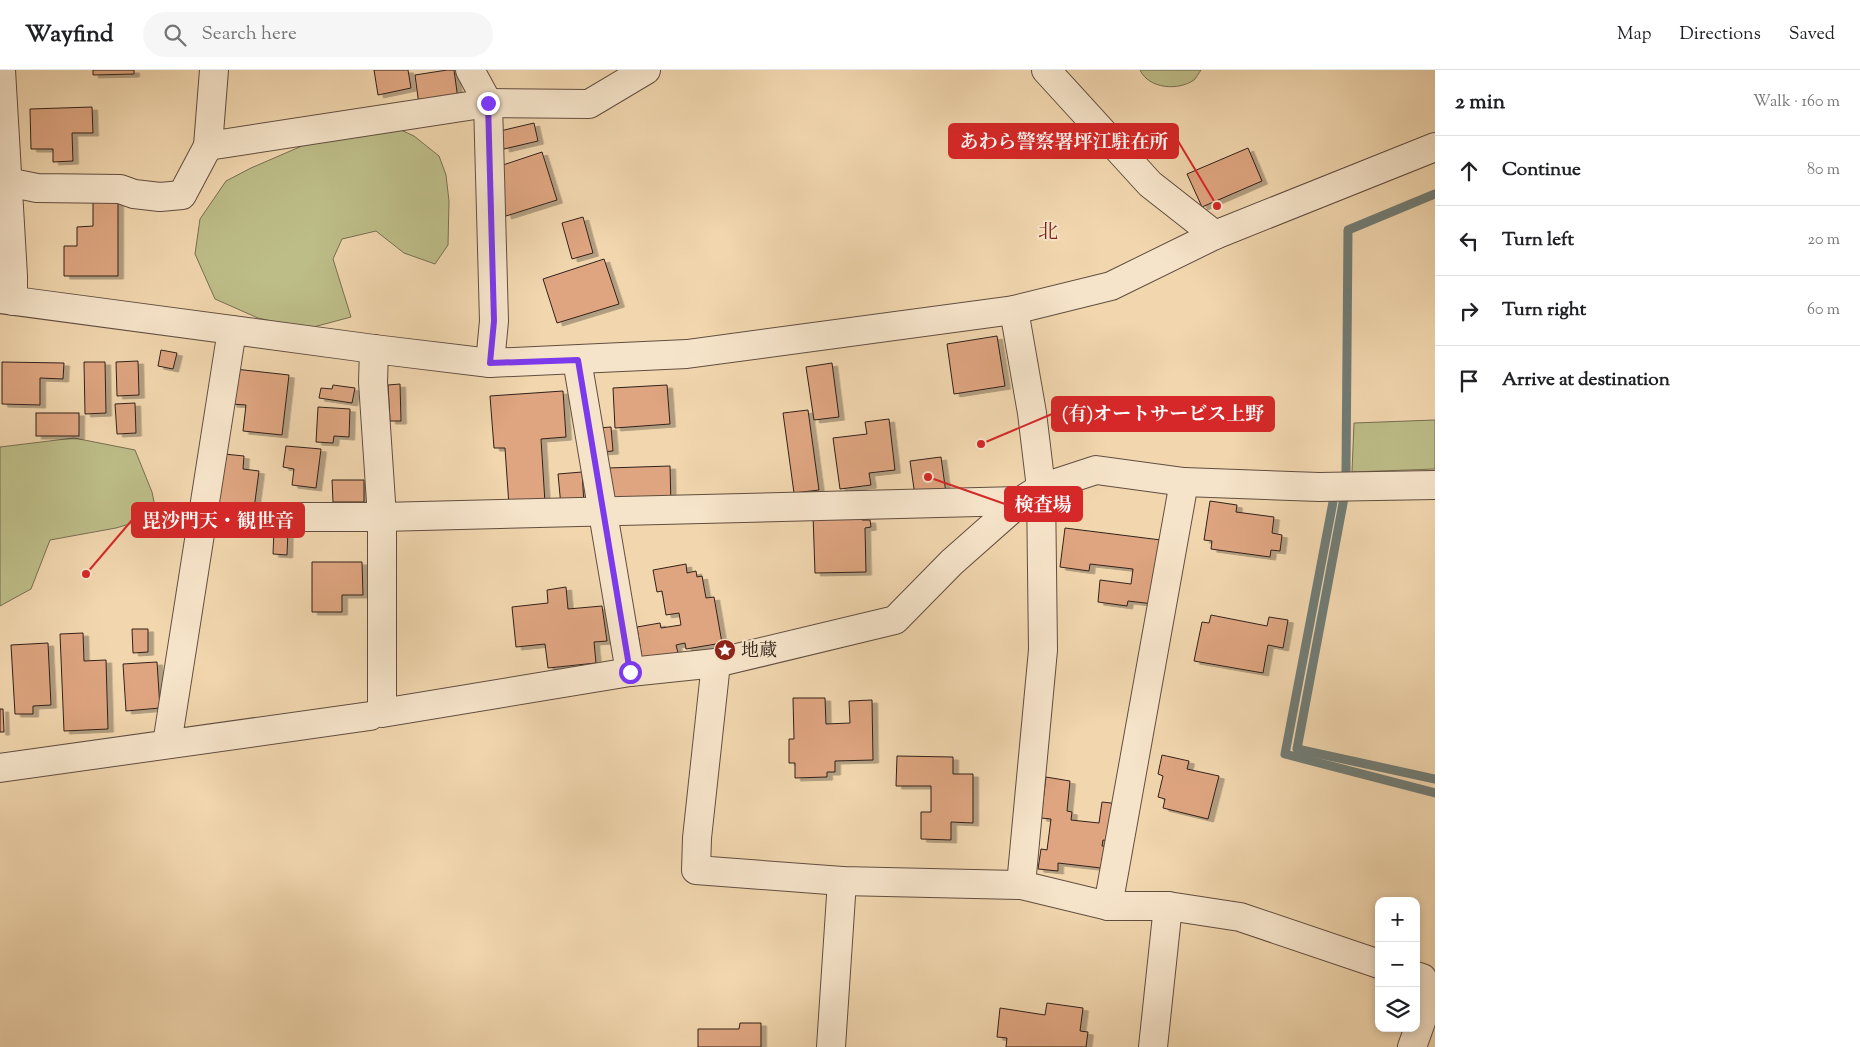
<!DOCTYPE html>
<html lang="en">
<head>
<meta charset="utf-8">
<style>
  body { margin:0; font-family:"Sorts Mill Goudy","Noto Serif JP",serif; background:#f6f6f6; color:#202124 }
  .controls { position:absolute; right:15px; bottom:15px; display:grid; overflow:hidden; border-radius:10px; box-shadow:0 2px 8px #0003 }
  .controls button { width:45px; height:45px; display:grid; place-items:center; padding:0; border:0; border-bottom:1px solid #e0e0e0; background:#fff; color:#202124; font:25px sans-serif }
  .stop { position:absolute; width:15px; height:15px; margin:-11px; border:4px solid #7c3aed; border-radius:50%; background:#fff }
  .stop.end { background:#7c3aed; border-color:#fff; box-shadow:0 1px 5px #0008 }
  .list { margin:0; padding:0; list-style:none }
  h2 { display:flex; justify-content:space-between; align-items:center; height:65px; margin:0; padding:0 20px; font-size:21px }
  h2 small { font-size:16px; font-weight:400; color:#757577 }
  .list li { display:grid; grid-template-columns:32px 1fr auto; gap:15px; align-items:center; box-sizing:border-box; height:70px; padding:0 20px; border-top:1px solid #e0e0e0 }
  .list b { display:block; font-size:19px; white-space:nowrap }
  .list em { font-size:16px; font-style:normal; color:#757577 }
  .icon { flex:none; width:28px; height:28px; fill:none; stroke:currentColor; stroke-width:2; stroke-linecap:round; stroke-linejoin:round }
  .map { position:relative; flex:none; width:1435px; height:977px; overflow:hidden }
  header { display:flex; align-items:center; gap:30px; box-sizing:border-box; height:70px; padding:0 25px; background:#fff; border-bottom:1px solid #e0e0e0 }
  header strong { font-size:24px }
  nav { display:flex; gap:28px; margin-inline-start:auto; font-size:18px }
  .search { width:350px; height:45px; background:#f6f6f6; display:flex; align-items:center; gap:12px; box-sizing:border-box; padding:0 18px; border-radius:28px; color:#757577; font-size:19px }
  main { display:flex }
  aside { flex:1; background:#fff }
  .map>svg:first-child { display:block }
</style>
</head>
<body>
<header>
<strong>Wayfind</strong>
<div class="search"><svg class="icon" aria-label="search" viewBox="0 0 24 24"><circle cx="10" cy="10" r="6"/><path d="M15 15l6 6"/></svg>Search here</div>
<nav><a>Map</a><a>Directions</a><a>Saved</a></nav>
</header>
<main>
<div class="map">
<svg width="1435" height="977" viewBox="0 0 1435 977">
  <defs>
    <filter id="shadow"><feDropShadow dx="5.5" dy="3" stdDeviation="0" flood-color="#0004"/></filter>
  </defs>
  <rect width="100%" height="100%" fill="#f1d6ae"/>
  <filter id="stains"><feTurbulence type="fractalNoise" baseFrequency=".004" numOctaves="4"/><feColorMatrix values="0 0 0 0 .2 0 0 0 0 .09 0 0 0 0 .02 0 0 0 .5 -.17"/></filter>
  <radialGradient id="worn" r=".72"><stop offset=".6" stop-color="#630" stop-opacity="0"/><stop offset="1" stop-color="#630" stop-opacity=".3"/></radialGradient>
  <g fill="#bdbd88" stroke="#776f52">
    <path d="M1140 0H1201C1199 3 1196 8 1194 10 1178 21 1149 19 1140 0Z"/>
    <path d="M388 54 414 66 439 86 446 105 449 131 448 175 435 194 404 183 376 161 342 169 333 189 351 247 306 259 258 248 215 229 195 184 200 149 226 111 251 98 332 63Z"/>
    <path d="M1435 350V399L1352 402 1354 353Z"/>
    <path d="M74 368 135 380 152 422 157 446 116 458 50 470 31 519 0 536V377Z"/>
  </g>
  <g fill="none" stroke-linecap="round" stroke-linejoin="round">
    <g stroke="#717c75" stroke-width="9">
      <path d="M1346 402 1348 160 1435 124"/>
      <path d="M1344 428 1297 679 1435 709"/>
      <path d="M1333 432 1285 684 1435 723"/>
    </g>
  </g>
  <g fill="#dea580" stroke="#31211b" filter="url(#shadow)">
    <path d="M93 0H134V4L93 5Z"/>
    <path d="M374 0H408L411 18 378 25Z"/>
    <path d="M447 0H454L458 29 419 35 415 5Z"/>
    <path d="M92 37 93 63H72L73 91 53 92V79H31L30 39Z"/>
    <path d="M534 53 538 71 504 79 500 61Z"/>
    <path d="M1248 78 1262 111 1202 137 1187 104Z"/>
    <path d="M542 82 557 130 506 146 491 99Z"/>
    <path d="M93 129H118V206H64V176H77V157L93 156Z"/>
    <path d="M583 147 593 183 572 189 562 153Z"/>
    <path d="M604 189 619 234 557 253 543 209Z"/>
    <path d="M997 266 1005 316 954 324 947 274Z"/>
    <path d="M161 280 177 283 173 299 158 296Z"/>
    <path d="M138 291 139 325 117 326 116 292Z"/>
    <path d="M2 292 64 293 63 309 40 308V335L2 334Z"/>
    <path d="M84 292H105L106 343 85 344Z"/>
    <path d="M832 293 839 347 814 350 806 297Z"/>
    <path d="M235 299 289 305 282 365 243 361 246 335 231 334Z"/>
    <path d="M400 314 401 351H390L388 315Z"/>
    <path d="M333 315 355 318 352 333 319 328 321 318 332 319Z"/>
    <path d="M667 315 670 354 615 358 613 318Z"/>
    <path d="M563 321 566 367 541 369 545 433 509 436 505 378H494L490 326Z"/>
    <path d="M135 333 136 363 117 364 115 334Z"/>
    <path d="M318 337 350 339 349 367 334 366 333 373 316 372Z"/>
    <path d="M808 340 819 420 794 423 783 343Z"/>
    <rect x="36" y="343" width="43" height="23"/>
    <path d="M889 349 895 400 869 403 871 415 840 419 833 368 867 364 865 352Z"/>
    <path d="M611 357 613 381 600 382 598 358Z"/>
    <path d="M286 376 321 379 316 418 292 415 294 399 283 397Z"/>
    <path d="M224 384 244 386 243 399 259 401 254 439 217 434Z"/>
    <path d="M941 387 946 423 915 426 910 391Z"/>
    <path d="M670 396 671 436 610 438 608 398Z"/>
    <path d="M582 402 584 434 561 436 558 404Z"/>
    <path d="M332 410H364V432H333Z"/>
    <path d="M1210 431 1237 435 1236 442 1274 447 1272 463 1282 465 1280 481 1271 480 1270 487 1211 479 1212 471 1204 470Z"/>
    <path d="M861 443 862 450H870L871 457 865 458 866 502 815 503 813 445Z"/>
    <path d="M1065 458 1169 471 1162 535 1128 531 1127 536 1098 532 1100 510 1131 514 1133 499 1090 494 1089 501 1060 497Z"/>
    <path d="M274 460H288L287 485 273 484Z"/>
    <path d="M312 492H362L363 525H342V542H312Z"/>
    <path d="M686 494 687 503 696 501 697 507 702 506 706 528 714 527 722 573 686 579 685 573 676 575 678 583 642 589 637 557 660 553 661 558 681 555 679 543 666 545 662 521 657 522 653 500Z"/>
    <path d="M566 517 568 539 602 536 607 571 594 572 596 593 548 598 545 574 516 577 512 537 548 533 547 520Z"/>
    <path d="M1211 545 1267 556 1269 547 1288 550 1283 578 1268 575 1263 603 1194 591 1202 552 1209 553Z"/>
    <path d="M132 559H148V582L133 583Z"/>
    <path d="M83 563 84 591 106 590 108 659 64 661 60 564Z"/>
    <path d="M48 573 51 635 33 636V644H15L11 575Z"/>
    <path d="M157 592 160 638 126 641 123 594Z"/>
    <path d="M793 628H825L826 654 850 653 849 631 872 630 873 690 835 691V702H827V707L795 708V693H789V669H794Z"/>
    <path d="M0 639H3L4 662H0Z"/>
    <path d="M1162 685 1189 691 1187 699 1219 706 1208 749 1163 738 1165 729 1158 727 1163 706 1158 704Z"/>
    <path d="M897 686 953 687V704H973V753L951 752V770L921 769V742H931V716H896Z"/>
    <path d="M1046 707 1070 711 1067 741 1072 742 1071 750 1099 753 1102 732 1129 735 1124 773 1103 770 1102 776 1112 777 1110 789 1102 788 1101 798 1058 793V801L1038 799 1041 779 1047 780 1051 749 1041 748Z"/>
    <path d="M1047 933 1083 938 1080 961 1088 962 1086 977H1006L1007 968 997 967 1000 938 1045 945Z"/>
    <path d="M740 953H761V977H698V959H739Z"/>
  </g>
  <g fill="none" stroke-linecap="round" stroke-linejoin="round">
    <g stroke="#614e40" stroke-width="30">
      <g id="minor">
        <path d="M1 0 13 206V231"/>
        <path d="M470 0 488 33 494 251 490 293"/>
        <path d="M1046 0 1150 114 1215 165"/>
        <path d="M208 76 214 0"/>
        <path d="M7 112 37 118 120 119 134 124 160 127 182 125 208 76 488 33 589 34 646 0"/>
        <path d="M0 229 374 279 490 293 687 284 1014 240 1111 216 1215 165 1435 77"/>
        <path d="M1014 240 1032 343 1041 418 1043 580 1021 815"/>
        <path d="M374 279 373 312 382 447V643L630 602 716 593 895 550 952 492 1021 431 1041 418 1096 400 1184 412 1319 417 1435 415"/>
        <path d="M577 290 630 602"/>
        <path d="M202 447H382L1021 431"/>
        <path d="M716 593 697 768 696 800 842 811 1021 815 1108 836H1168L1153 977"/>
        <path d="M167 674 232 260"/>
        <path d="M0 698 370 646"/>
        <path d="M1108 836 1184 412"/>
        <path d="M1168 836 1240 847 1379 894"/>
        <path d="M831 977 842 811"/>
        <path d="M1412 977 1426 938 1422 908 1416 906"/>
      </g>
    </g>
    <use href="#minor" stroke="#f6e4ca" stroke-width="28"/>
  </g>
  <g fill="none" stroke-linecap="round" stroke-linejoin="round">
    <path stroke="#7c3aed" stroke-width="6" d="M488 33 494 251 490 293 578 290 630 602"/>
  </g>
  <defs>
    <g id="sight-disc" transform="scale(1.125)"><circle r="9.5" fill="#8f2418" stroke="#f6e4ca"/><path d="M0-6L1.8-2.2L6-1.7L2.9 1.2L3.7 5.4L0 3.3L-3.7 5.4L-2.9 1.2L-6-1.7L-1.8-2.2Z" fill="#fff"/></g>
  </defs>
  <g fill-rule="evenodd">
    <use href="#sight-disc" x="725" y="580"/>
  </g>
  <g text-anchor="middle" stroke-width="4" stroke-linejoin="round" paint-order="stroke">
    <g font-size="18" fill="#31211b" stroke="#f6e4ca" text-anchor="start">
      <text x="741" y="586">地蔵</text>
    </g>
    <g font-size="20" fill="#7a1f14" stroke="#f6e4ca">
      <text x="1048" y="168">北</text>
    </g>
  </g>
  <path fill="none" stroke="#d62828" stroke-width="2" d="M1217 136L1178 71M981 374L1052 344M928 407L1005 434M86 504L132 450"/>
  <g fill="#d62828" stroke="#f6e4ca" stroke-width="2">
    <circle cx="1217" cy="136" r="5"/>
    <circle cx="981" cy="374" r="5"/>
    <circle cx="928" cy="407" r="5"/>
    <circle cx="86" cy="504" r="5"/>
  </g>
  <g fill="#d62828" stroke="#d62828" stroke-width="2">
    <rect x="949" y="54" width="229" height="34" rx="5"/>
    <rect x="1052" y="327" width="222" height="34" rx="5"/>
    <rect x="1005" y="417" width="77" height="34" rx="5"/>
    <rect x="132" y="433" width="172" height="34" rx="5"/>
  </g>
  <g font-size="19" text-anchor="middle" font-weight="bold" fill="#fff">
    <text x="1064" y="78">あわら警察署坪江駐在所</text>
    <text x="1163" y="350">(有)オートサービス上野</text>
    <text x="1043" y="441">検査場</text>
    <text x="218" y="457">毘沙門天・観世音</text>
  </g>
  <rect width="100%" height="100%" filter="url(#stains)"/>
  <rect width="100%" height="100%" fill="url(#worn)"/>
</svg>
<div class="controls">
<button>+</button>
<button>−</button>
<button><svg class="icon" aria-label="layers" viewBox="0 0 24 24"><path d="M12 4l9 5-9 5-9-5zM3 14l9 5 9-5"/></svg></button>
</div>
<div class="stop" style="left:630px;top:602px"></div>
<div class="stop end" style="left:488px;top:33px"></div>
</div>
<aside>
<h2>2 min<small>Walk · 160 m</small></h2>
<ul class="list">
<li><svg class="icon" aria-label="ahead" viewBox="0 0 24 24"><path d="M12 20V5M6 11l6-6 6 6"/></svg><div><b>Continue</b></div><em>80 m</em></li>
<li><svg class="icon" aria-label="left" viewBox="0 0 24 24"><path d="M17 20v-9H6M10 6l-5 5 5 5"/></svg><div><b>Turn left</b></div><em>20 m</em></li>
<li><svg class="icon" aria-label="right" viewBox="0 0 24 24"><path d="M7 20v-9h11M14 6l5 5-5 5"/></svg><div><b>Turn right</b></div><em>60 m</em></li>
<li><svg class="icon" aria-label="arrive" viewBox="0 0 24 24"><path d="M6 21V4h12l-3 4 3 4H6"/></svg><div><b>Arrive at destination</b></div></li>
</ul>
</aside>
</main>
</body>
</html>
